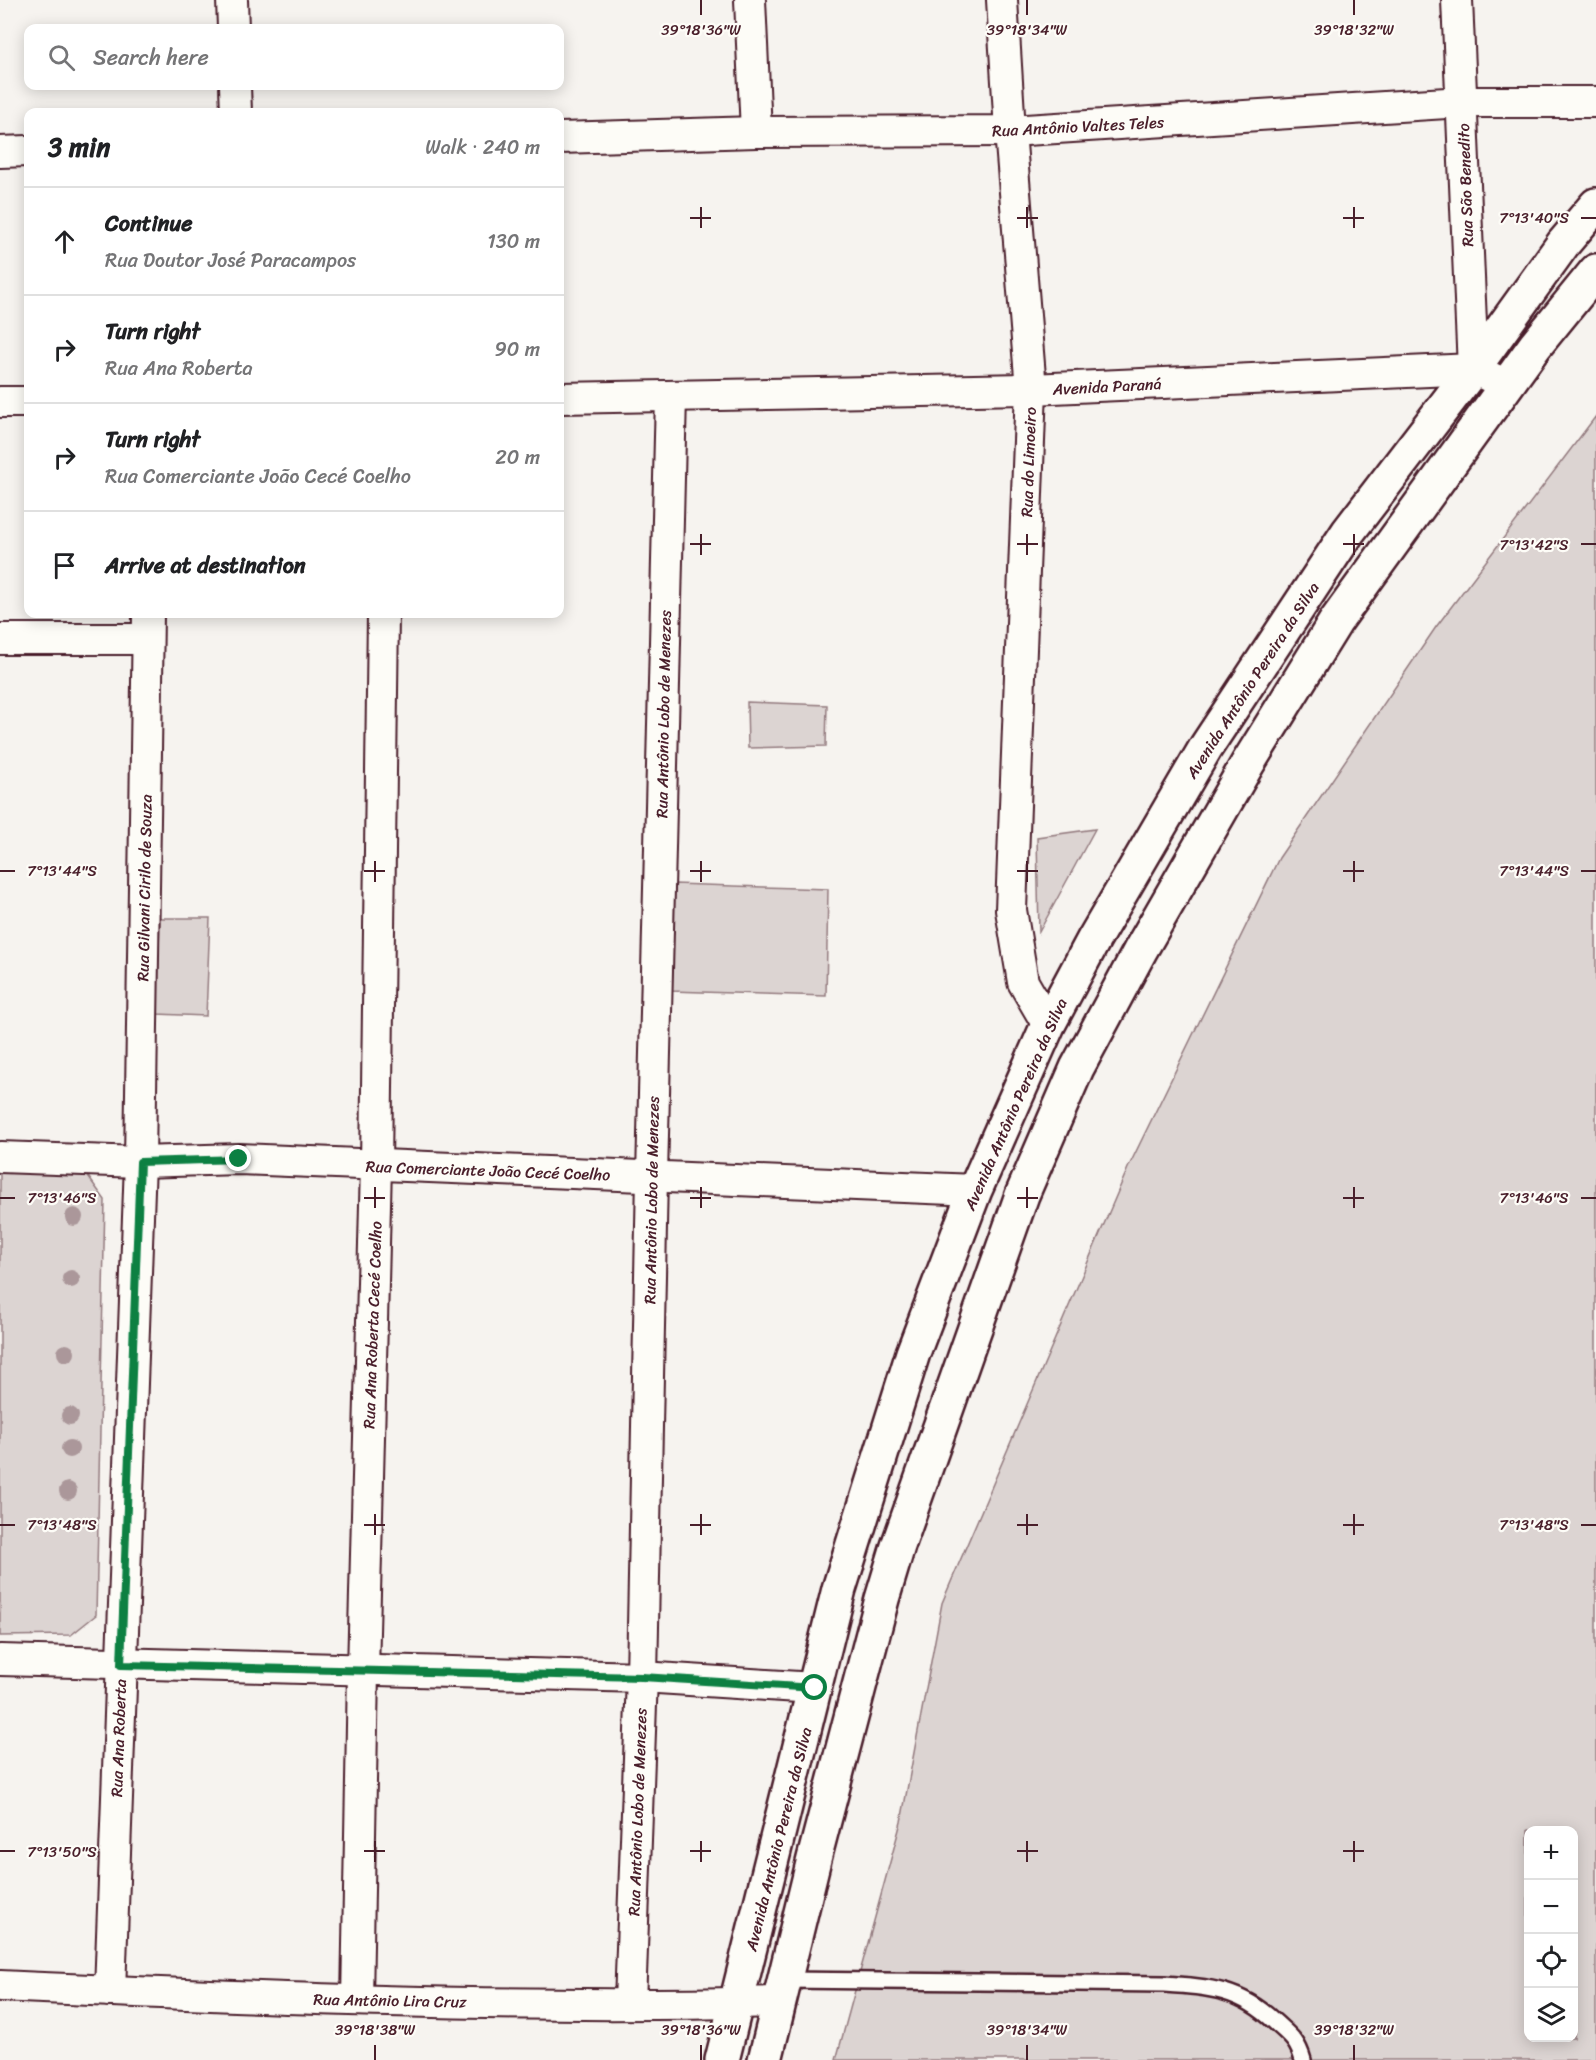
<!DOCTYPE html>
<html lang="en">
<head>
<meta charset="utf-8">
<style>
  body { margin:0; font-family:Sriracha,sans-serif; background:#f6f6f6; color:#202124 }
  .controls { position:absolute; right:18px; bottom:18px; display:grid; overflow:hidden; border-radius:12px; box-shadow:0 3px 15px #0003 }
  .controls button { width:54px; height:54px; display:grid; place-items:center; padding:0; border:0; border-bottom:2px solid #e0e0e0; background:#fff; color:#202124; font:30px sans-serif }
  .stop { position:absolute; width:18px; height:18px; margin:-14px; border:4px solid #0b8043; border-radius:50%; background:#fff }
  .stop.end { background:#0b8043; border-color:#fff; box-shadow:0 2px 6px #0008 }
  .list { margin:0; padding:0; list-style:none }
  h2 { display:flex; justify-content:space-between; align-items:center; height:78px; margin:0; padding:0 24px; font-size:26px }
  h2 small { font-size:20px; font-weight:400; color:#757577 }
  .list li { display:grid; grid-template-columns:39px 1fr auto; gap:18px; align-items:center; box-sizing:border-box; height:108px; padding:0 24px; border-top:2px solid #e0e0e0 }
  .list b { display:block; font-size:22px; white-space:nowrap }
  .list p { margin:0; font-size:20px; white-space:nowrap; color:#757577 }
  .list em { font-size:20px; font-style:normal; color:#757577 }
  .icon { flex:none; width:33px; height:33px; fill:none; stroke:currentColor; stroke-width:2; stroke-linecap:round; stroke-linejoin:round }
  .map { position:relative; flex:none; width:1596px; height:2060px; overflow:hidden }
  .search { position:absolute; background:#fff; box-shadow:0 3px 15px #0003; left:24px; top:24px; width:540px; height:66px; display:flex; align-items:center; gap:15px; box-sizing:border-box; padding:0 21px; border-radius:12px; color:#757577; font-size:22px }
  .panel { position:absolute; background:#fff; box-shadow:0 3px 15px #0003; left:24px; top:108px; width:540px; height:510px; border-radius:12px }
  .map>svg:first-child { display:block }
</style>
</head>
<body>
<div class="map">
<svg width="1596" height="2060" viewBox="0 0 1596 2060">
  <rect width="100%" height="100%" fill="#f6f3ef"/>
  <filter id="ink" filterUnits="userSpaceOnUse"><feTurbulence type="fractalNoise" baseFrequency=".0167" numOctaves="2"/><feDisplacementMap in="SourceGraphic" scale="12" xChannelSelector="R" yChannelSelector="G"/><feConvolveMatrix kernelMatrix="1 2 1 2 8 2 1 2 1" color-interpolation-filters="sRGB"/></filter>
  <g filter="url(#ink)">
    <g fill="#dcd4d2" stroke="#937a7e" stroke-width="1.5" fill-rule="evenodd">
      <path d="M1596 416V2060H836L901 1822 942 1603 1128 1168 1279 858 1436 627ZM1528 1830H1574V2038H1528Z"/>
      <path d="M747 702 827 705 826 746 748 748Z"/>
      <path d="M1095 829 1039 932 1037 837Z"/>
      <path d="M674 884 828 889 826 996 671 991Z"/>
      <path d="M160 918H210L206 1016 157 1014Z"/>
      <path d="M84 1171 105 1200 96 1615 71 1635 0 1636V1172Z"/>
    </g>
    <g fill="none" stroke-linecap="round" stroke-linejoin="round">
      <g stroke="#4a1f2b" stroke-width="20">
        <path id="service" d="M785 1980 1164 1984C1210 1987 1241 1989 1276 2023 1291 2037 1297 2040 1303 2060"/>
      </g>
      <g stroke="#4a1f2b" stroke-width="34">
        <g id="minor">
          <path d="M232 0 233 28"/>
          <path d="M750 0 756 132"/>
          <path d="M1002 0 1010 131 1031 389 1011 910 1023 982 1048 1025"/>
          <path d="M1457 0 1473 369"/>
          <path d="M235 86 236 112"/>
          <path d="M560 138 756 132 1010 131 1462 102H1596"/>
          <path d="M0 152 28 151"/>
          <path d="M560 398 1031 389 1473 369 1507 385"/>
          <path d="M0 402H28"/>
          <path d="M0 639H147"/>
          <path d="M0 1157 140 1162 239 1159 975 1190"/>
          <path d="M0 1660 642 1677 815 1688"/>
          <path d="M0 1986C260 1998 520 2009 780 2002"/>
          <path d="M110 1991 140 1162 148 614"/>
          <path d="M357 2000 363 1671 376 1166 383 614"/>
          <path d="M630 2003 642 1677 652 1176 671 396"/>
        </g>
      </g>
      <g stroke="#4a1f2b" stroke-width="38">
        <g id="tertiary">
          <path d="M722 2060 839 1589 913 1353 975 1190 1048 1025 1094 939 1206 747 1348 532 1473 369 1563 244 1596 205"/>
          <path d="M765 2060 814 1859 882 1599 898 1546 1022 1195 1077 1068 1141 949 1248 763 1336 621 1535 346 1596 271"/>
        </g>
      </g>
      <use href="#service" stroke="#fdfcf7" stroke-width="15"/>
      <use href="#minor" stroke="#fdfcf7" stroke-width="30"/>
      <use href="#tertiary" stroke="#fdfcf7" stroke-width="33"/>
    </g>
    <g fill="#ab979a">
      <circle cx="74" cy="1217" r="9"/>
      <circle cx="71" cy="1279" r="9"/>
      <circle cx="66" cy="1353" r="9"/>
      <circle cx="70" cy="1416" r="9"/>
      <circle cx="70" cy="1449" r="9"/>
      <circle cx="68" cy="1491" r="9"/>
    </g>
  </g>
  <g fill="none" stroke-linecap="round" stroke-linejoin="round" filter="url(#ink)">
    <path stroke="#0b8043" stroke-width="8" d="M239 1159 140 1162 121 1665 642 1677 815 1688"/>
  </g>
  <path fill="none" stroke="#4a1f2b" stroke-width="2" d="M701 0V15M1027 0V15M1354 0V15M701 207V228M1027 207V228M1354 207V228M690 218H711M1017 218H1038M1343 218H1364M1581 218H1596M701 534V555M1027 534V555M1354 534V555M690 544H711M1017 544H1038M1343 544H1364M1581 544H1596M375 861V882M701 861V882M1027 861V882M1354 861V882M0 871H15M364 871H385M690 871H711M1017 871H1038M1343 871H1364M1581 871H1596M375 1187V1208M701 1187V1208M1027 1187V1208M1354 1187V1208M0 1198H15M364 1198H385M690 1198H711M1017 1198H1038M1343 1198H1364M1581 1198H1596M375 1514V1535M701 1514V1535M1027 1514V1535M1354 1514V1535M0 1525H15M364 1525H385M690 1525H711M1017 1525H1038M1343 1525H1364M1581 1525H1596M375 1841V1862M701 1841V1862M1027 1841V1862M1354 1841V1862M0 1851H15M364 1851H385M690 1851H711M1017 1851H1038M1343 1851H1364M375 2045V2060M701 2045V2060M1027 2045V2060M1354 2045V2060"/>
  <g text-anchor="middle" stroke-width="4.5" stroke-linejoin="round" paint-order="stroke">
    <g font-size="16" fill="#4a1f2b" stroke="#fdfcf7">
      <text transform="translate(1078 126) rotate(-3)" y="6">Rua Antônio Valtes Teles</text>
      <text transform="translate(1465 185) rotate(-92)" y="6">Rua São Benedito</text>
      <text transform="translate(1107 386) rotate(-3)" y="6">Avenida Paraná</text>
      <text transform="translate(1028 462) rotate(-88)" y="6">Rua do Limoeiro</text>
      <text transform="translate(1252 680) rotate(-57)" y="6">Avenida Antônio Pereira da Silva</text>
      <text transform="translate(663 714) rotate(-89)" y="6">Rua Antônio Lobo de Menezes</text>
      <text transform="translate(144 888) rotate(-89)" y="6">Rua Gilvani Cirilo de Souza</text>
      <text transform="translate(1015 1104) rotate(-66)" y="6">Avenida Antônio Pereira da Silva</text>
      <text transform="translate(488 1170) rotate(2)" y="6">Rua Comerciante João Cecé Coelho</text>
      <text transform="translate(651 1200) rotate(-89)" y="6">Rua Antônio Lobo de Menezes</text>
      <text transform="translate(372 1325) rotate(-88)" y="6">Rua Ana Roberta Cecé Coelho</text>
      <text transform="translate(118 1738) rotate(-88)" y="6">Rua Ana Roberta</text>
      <text transform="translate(637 1812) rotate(-88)" y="6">Rua Antônio Lobo de Menezes</text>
      <text transform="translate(778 1839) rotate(-76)" y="6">Avenida Antônio Pereira da Silva</text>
      <text transform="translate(390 2000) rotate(1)" y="6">Rua Antônio Lira Cruz</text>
    </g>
  </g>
  <g font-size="15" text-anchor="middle" fill="#4a1f2b" stroke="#fdfcf7" stroke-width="4.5" stroke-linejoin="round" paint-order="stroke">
    <text x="701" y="35">39°18'36"W</text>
    <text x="1027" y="35">39°18'34"W</text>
    <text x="1354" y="35">39°18'32"W</text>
    <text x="1534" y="223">7°13'40"S</text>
    <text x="1534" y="550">7°13'42"S</text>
    <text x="62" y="876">7°13'44"S</text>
    <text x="1534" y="876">7°13'44"S</text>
    <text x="62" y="1203">7°13'46"S</text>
    <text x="1534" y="1203">7°13'46"S</text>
    <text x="62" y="1530">7°13'48"S</text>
    <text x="1534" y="1530">7°13'48"S</text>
    <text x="62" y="1857">7°13'50"S</text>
    <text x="375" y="2035">39°18'38"W</text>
    <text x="701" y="2035">39°18'36"W</text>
    <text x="1027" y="2035">39°18'34"W</text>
    <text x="1354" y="2035">39°18'32"W</text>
  </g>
</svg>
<div class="controls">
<button>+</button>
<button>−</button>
<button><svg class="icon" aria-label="locate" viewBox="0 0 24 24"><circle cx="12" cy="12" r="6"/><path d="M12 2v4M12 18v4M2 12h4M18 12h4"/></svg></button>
<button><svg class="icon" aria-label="layers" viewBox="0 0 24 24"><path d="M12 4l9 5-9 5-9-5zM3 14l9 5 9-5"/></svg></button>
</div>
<div class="stop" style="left:815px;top:1688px"></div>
<div class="stop end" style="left:239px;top:1159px"></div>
<div class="search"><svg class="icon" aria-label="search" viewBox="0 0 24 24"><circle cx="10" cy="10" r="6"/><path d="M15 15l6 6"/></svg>Search here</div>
<section class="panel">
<h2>3 min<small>Walk · 240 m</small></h2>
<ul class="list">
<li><svg class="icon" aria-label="ahead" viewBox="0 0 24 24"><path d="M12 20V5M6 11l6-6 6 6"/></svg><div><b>Continue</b><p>Rua Doutor José Paracampos</p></div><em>130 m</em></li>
<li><svg class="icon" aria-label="right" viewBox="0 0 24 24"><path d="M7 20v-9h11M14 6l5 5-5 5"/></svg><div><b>Turn right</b><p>Rua Ana Roberta</p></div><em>90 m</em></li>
<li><svg class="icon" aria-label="right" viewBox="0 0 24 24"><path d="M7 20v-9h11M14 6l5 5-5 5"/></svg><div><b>Turn right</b><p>Rua Comerciante João Cecé Coelho</p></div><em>20 m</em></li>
<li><svg class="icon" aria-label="arrive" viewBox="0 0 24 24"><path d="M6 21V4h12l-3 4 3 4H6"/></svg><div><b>Arrive at destination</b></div></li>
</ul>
</section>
</div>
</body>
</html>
